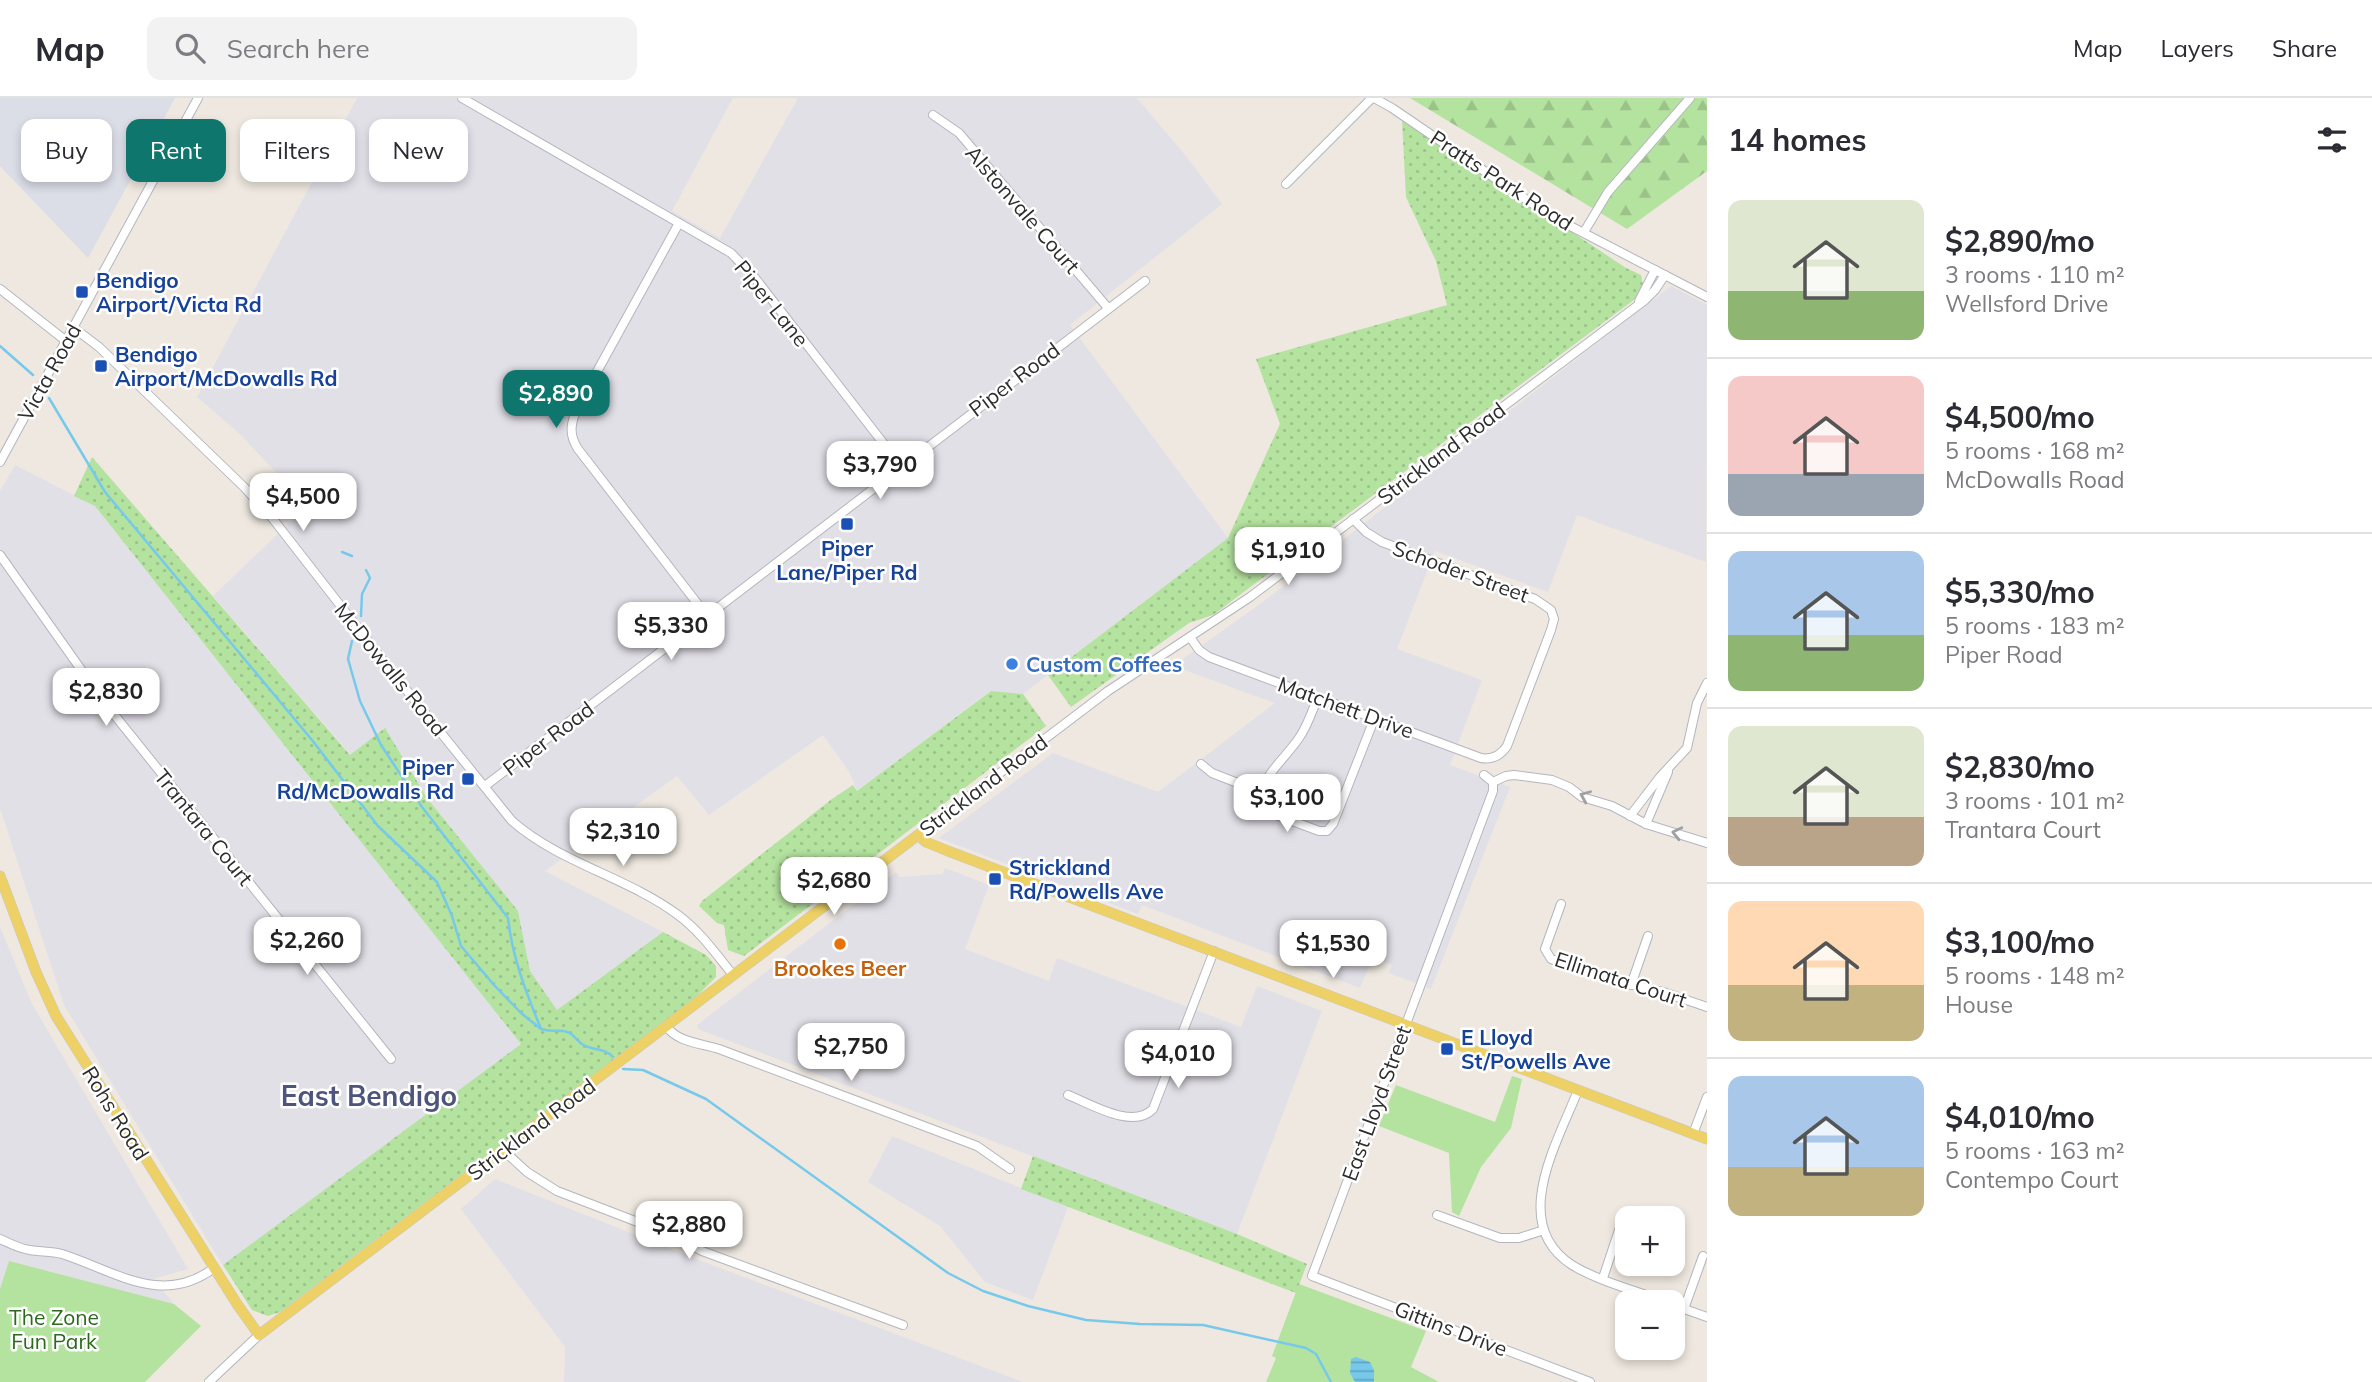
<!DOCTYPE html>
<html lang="en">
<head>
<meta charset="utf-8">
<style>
	:root { --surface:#fff; --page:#f2f2f3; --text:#2b2b33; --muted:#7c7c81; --line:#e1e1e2; --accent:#0f766e }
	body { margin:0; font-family:Mulish,sans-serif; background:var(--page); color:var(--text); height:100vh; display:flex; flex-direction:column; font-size:26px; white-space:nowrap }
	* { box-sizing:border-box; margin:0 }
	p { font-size:23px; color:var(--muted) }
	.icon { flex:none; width:38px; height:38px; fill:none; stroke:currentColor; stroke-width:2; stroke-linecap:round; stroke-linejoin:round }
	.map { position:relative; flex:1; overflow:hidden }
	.side { display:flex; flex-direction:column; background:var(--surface); width:665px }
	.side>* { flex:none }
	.top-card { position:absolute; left:21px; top:21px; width:665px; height:63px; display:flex; gap:14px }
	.fabs { position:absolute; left:1615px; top:1108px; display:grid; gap:14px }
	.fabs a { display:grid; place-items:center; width:70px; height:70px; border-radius:14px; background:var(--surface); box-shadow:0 4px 10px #0003; font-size:35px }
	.price { position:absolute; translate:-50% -60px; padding:0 16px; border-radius:14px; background:#fff; color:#222; font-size:23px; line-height:46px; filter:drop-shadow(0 2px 4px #0008) }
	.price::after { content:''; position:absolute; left:50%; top:42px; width:21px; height:16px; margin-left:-10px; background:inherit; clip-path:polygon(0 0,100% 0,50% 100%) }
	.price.current { background:var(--accent); color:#fff }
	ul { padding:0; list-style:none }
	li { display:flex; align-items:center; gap:21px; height:175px; padding:0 21px }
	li+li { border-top:2px solid var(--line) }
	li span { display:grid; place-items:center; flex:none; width:196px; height:140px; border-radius:14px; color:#555 }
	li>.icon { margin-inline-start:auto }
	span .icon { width:84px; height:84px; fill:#fffc; stroke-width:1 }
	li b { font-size:30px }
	h2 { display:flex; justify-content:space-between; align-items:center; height:84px; padding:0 21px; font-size:30px }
	.tag { padding:0 24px; border-radius:14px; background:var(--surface); box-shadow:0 4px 10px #0003; font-size:24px; line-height:63px }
	.tag.current { background:var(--accent); color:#fff }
	header { display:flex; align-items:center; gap:42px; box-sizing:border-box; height:98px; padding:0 35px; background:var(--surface); border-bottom:2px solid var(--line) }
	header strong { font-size:33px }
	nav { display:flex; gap:38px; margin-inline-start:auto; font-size:24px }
	.search { width:490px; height:63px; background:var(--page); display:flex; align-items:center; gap:18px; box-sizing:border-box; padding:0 24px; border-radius:14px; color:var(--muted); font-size:26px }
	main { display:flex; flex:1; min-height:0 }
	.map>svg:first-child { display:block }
</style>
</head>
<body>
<header>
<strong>Map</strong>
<div class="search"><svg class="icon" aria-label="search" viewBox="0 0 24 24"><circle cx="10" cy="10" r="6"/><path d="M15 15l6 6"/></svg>Search here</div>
<nav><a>Map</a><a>Layers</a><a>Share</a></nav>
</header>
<main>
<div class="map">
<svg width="1707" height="1284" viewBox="0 0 1707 1284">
	<defs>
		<pattern id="grass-dots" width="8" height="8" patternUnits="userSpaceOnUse" patternTransform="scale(1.75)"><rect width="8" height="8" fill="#b4e29f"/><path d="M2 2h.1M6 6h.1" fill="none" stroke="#9bc289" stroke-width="1.8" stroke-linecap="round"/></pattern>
		<pattern id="forest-firs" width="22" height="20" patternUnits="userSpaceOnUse" patternTransform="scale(1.75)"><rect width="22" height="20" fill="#b4e29f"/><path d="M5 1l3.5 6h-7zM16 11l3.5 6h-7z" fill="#9bc289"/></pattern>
		<pattern id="water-rules" width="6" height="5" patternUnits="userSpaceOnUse" patternTransform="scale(1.75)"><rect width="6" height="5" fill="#77c9eb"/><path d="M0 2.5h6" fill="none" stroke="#62a4bf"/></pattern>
	</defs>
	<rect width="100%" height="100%" fill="#eee8e0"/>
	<g fill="#e2e0e7">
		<polygon points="357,0 733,0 672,113 720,140 798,0 1137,0 1186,58 1222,106 1070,227 1228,440 1023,596 990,593 857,693 850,675 823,637 709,717 677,678 545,773 663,834 557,912 530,873 518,813 427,700 385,631 351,657 213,498 307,408 240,336 197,299"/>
		<polygon points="1671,188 1707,207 1706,464 1577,417 1548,494 1435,453 1397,551 1482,582 1450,667 1510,689 1431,891 1389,875 1392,867 1373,859 1360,890 1142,807 1138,816 939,740 1053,655 1158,694 1275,605 1173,568 1264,503"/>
		<polygon points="15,367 95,408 522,946 224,1169 64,907 0,710 0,393"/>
		<polygon points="945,770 989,787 965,851 1049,883 1057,860 1241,929 1257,888 1322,913 1237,1136 698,931 697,927 896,774 900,779 942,776"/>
		<polygon points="0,829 32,906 188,1171 153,1181 174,1206 9,1164 0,1191"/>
		<polygon points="892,1038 1068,1109 1033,1202 985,1184 940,1128 868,1084"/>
		<polygon points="495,1081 704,1164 1023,1284 564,1284 565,1249 461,1111"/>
	</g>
	<polygon fill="#dbdde7" points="0,0 175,0 88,160 0,68"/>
	<g fill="url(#grass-dots)">
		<polygon points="1402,21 1626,170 1641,177 1643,187 1635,201 1213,517 1189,525 1071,609 1048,577 1228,440 1280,326 1256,261 1447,207 1436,163 1406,99"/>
		<polygon points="92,359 350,657 385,630 427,700 518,813 530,873 557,912 663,834 706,857 716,868 716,879 695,900 280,1214 268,1218 252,1212 223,1167 521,946 95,408 74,398"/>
		<polygon points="991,593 1023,596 1046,628 744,858 728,852 724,827 717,825 699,808 702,803 832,701 853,687 857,693"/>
		<polygon points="1033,1058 1237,1136 1307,1166 1296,1195 1021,1091"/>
	</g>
	<polygon fill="url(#forest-firs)" points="1410,0 1707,0 1707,73 1627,131"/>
	<g fill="#b4e29f">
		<polygon points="1512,978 1522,981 1511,1030 1481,1069 1459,1118 1452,1114 1449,1055 1379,1028 1396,987 1495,1024"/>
		<polygon points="9,1163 174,1206 201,1228 145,1284 0,1284 0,1191"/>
		<polygon points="1299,1186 1426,1233 1411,1269 1439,1284 1266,1284 1276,1260 1272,1258"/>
	</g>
	<polygon fill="url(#water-rules)" points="1356,1259 1370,1264 1374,1272 1374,1284 1355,1284 1350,1275 1351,1261"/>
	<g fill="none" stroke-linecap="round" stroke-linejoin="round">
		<g stroke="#77c9eb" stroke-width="2.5">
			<polyline points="0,248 33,277"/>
			<polyline points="49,300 105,394 312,642 378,728 437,784 452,818 461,848 494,887 521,915 541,931"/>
			<polyline points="342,454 352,458"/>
			<polyline points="361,518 362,496 370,480 366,472"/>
			<path d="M 352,543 L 348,561 L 360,603 L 381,647 L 422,709 L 508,820 C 512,859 526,894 541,931 C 550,934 554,932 563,933 C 573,934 575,941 582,946 C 592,953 604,949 613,959"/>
			<polyline points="623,971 643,972 706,1001 948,1175 983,1193 1028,1208 1086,1222 1140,1226 1203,1227 1306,1250 1316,1256 1331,1284"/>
		</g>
		<g stroke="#b3b6bf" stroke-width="10">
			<g id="minor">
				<polyline points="462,0 731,155 755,180 901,368"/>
				<polyline points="1374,0 1392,10 1549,117 1707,199"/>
				<polyline points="933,17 959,35 1108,210"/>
				<polyline points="1286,86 1372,0"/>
				<path d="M 679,125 L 578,308 C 571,324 568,336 578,351 L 707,518"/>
				<polyline points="1584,134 1608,94 1690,0"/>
				<polyline points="0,191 66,243"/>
				<polyline points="1639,203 1655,172"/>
				<path d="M 74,230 L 99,249 L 244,389 L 273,421 L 396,579 L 512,723 C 560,765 627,779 678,817 C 700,833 716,856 733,877"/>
				<polyline points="0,364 198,0"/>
				<polyline points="0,457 104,604 391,961"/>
				<path d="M 1190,539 L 1199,552 L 1209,559 L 1481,660 C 1493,662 1501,657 1507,648 L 1551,532 L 1554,521 L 1551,512 L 1535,501 L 1382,444 L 1366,434 L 1353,421"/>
				<path d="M 1318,599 C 1312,613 1308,627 1299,640 C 1285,661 1260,679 1259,706 L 1271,715 L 1319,733 L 1327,733 L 1333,726 L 1375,619"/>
				<polyline points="1201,666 1212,675 1261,694"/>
				<polyline points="1484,677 1493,684"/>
				<polyline points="1493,684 1493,693 1312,1178 1590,1284"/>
				<polyline points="1493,684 1506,678 1514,677 1552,682 1569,689 1582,699 1612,708 1646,726 1707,745"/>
				<polyline points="485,688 1145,183"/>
				<polyline points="1630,718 1660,679 1687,650 1697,605 1707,585"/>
				<polyline points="1646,726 1668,674"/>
				<polyline points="918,737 1108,593 1250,499 1645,202 1655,192 1665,177"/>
				<polyline points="1561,806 1545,851 1551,861 1608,881 1663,894 1707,909"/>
				<polyline points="1631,887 1648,838"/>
				<path d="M 666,928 C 678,945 701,945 719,951 L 977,1048 L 1010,1071"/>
				<path d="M 1578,992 C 1558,1044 1508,1126 1572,1167 C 1598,1183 1637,1193 1666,1204"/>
				<path d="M 1068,997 C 1091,1006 1133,1032 1153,1011 L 1214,853"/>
				<polyline points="1693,1036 1707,999"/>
				<polyline points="503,1052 527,1074 557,1093 674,1138 702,1153 903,1227"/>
				<polyline points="1437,1117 1500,1140 1519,1140 1544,1132"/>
				<path d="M 0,1141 C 9,1145 20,1151 30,1152 C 41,1154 51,1153 62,1156 C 115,1173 162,1209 214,1170"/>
				<polyline points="1603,1180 1621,1126"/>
				<polyline points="1673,1207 1707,1219"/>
				<polyline points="1684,1211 1703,1158"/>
				<polyline points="209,1284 259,1237"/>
			</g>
		</g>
		<g stroke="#c8c8c8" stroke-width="11">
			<polyline id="major" points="0,778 36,874 56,918 237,1206 259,1237 918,737 926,744 948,753 1707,1041"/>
		</g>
		<use href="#minor" stroke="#fff" stroke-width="8"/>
		<use href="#major" stroke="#edd166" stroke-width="10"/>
	</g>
	<defs><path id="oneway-chevron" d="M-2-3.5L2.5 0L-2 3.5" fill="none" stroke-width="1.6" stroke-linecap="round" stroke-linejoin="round" transform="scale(1.75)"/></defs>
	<g stroke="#a0a0a0">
		<use href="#oneway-chevron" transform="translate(1585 698) rotate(-157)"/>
		<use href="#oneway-chevron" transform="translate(1677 735) rotate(-167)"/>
	</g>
	<g fill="#1a4fb4" stroke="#fff" stroke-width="2.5">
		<rect x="75" y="187" width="14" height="14" rx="3.5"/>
		<rect x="94" y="261" width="14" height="14" rx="3.5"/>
		<rect x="840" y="419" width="14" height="14" rx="3.5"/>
		<rect x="461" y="674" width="14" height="14" rx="3.5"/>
		<rect x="988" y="774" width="14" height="14" rx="3.5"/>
		<rect x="1440" y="944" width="14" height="14" rx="3.5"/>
	</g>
	<circle fill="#3f7fe0" stroke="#fff" stroke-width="2.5" cx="1012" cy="566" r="7"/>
	<circle fill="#e8710a" stroke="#fff" stroke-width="2.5" cx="840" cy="846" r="7"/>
	<g text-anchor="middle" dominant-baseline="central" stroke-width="5" stroke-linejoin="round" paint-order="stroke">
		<g font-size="21" fill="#2d2d2d" stroke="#fff">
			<text transform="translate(1502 82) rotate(33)">Pratts Park Road</text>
			<text transform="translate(1023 111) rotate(49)">Alstonvale Court</text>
			<text transform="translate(772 205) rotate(51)">Piper Lane</text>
			<text transform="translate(49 274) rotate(-61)">Victa Road</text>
			<text transform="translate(1014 281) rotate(-37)">Piper Road</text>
			<text transform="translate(1441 355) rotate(-37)">Strickland Road</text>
			<text transform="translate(1461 473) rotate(20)">Schoder Street</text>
			<text transform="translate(391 571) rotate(51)">McDowalls Road</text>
			<text transform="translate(1346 609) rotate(20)">Matchett Drive</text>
			<text transform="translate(548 640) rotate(-37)">Piper Road</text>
			<text transform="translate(983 687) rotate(-37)">Strickland Road</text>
			<text transform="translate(204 729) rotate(51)">Trantara Court</text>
			<text transform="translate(1621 881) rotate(18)">Ellimata Court</text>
			<text transform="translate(1376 1005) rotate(-70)">East Lloyd Street</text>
			<text transform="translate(116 1015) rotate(58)">Rohs Road</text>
			<text transform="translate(531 1031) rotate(-37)">Strickland Road</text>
			<text transform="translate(1451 1230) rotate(21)">Gittins Drive</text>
		</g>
		<g font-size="21" font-weight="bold" fill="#164399" stroke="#fff" text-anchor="start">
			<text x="96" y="182">Bendigo<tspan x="96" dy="24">Airport/Victa Rd</tspan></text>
			<text x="115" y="256">Bendigo<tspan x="115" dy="24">Airport/McDowalls Rd</tspan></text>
			<text x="847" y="450" text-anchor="middle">Piper<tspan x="847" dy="24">Lane/Piper Rd</tspan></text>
			<text x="454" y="669" text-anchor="end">Piper<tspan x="454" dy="24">Rd/McDowalls Rd</tspan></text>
			<text x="1009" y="769">Strickland<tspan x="1009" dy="24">Rd/Powells Ave</tspan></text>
			<text x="1461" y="939">E Lloyd<tspan x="1461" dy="24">St/Powells Ave</tspan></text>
		</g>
		<g font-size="21" font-weight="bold" fill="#366cbe" stroke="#fff" text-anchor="start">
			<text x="1026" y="566">Custom Coffees</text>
		</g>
		<g font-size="21" font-weight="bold" fill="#c56008" stroke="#fff">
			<text x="840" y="870">Brookes Beer</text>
		</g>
		<g font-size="21" fill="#2b691d" stroke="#fff">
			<text x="54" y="1219">The Zone<tspan x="54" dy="24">Fun Park</tspan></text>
		</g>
		<g font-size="28" font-weight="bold" fill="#4e557d" stroke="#fff">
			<text x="369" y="997">East Bendigo</text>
		</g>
	</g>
</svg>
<div class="fabs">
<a>+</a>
<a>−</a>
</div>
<b class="price current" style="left:556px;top:332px">$2,890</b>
<b class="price" style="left:880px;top:403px">$3,790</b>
<b class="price" style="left:303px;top:435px">$4,500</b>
<b class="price" style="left:1288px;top:489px">$1,910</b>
<b class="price" style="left:671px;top:564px">$5,330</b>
<b class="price" style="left:106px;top:630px">$2,830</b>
<b class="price" style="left:1287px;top:736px">$3,100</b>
<b class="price" style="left:623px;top:770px">$2,310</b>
<b class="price" style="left:834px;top:819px">$2,680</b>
<b class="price" style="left:307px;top:879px">$2,260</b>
<b class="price" style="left:1333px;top:882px">$1,530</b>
<b class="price" style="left:851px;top:985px">$2,750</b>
<b class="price" style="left:1178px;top:992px">$4,010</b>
<b class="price" style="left:689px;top:1163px">$2,880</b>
<div class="top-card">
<a class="tag">Buy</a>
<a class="tag current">Rent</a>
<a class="tag">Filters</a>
<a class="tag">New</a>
</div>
</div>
<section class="side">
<h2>14 homes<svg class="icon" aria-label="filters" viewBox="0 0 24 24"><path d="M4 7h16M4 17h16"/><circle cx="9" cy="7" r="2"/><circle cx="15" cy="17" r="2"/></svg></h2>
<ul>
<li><span style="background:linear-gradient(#dfe7d0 65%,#8fb573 0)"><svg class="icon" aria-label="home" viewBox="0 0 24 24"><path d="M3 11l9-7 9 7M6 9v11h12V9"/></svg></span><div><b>$2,890/mo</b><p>3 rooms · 110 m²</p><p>Wellsford Drive</p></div></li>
<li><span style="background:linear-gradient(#f6c9c9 70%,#9aa5b1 0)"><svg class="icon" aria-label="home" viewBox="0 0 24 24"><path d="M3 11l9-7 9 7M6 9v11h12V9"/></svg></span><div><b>$4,500/mo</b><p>5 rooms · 168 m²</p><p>McDowalls Road</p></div></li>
<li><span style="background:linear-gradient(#a9c7e8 60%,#8fb573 0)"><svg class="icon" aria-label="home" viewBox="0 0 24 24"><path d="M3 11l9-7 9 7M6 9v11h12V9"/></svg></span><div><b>$5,330/mo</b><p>5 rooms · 183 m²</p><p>Piper Road</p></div></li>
<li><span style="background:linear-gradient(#dfe7d0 65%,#b9a48a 0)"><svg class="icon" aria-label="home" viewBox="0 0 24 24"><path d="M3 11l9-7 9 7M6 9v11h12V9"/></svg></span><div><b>$2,830/mo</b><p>3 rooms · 101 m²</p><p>Trantara Court</p></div></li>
<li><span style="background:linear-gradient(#ffd9b3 60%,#c2b280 0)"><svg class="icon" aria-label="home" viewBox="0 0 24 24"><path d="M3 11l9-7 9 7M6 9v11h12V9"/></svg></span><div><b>$3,100/mo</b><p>5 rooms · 148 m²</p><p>House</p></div></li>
<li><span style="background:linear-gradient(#a9c7e8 65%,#c2b280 0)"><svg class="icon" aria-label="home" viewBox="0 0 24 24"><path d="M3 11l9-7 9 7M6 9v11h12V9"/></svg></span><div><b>$4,010/mo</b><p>5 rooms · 163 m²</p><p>Contempo Court</p></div></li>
</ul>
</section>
</main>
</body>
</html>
